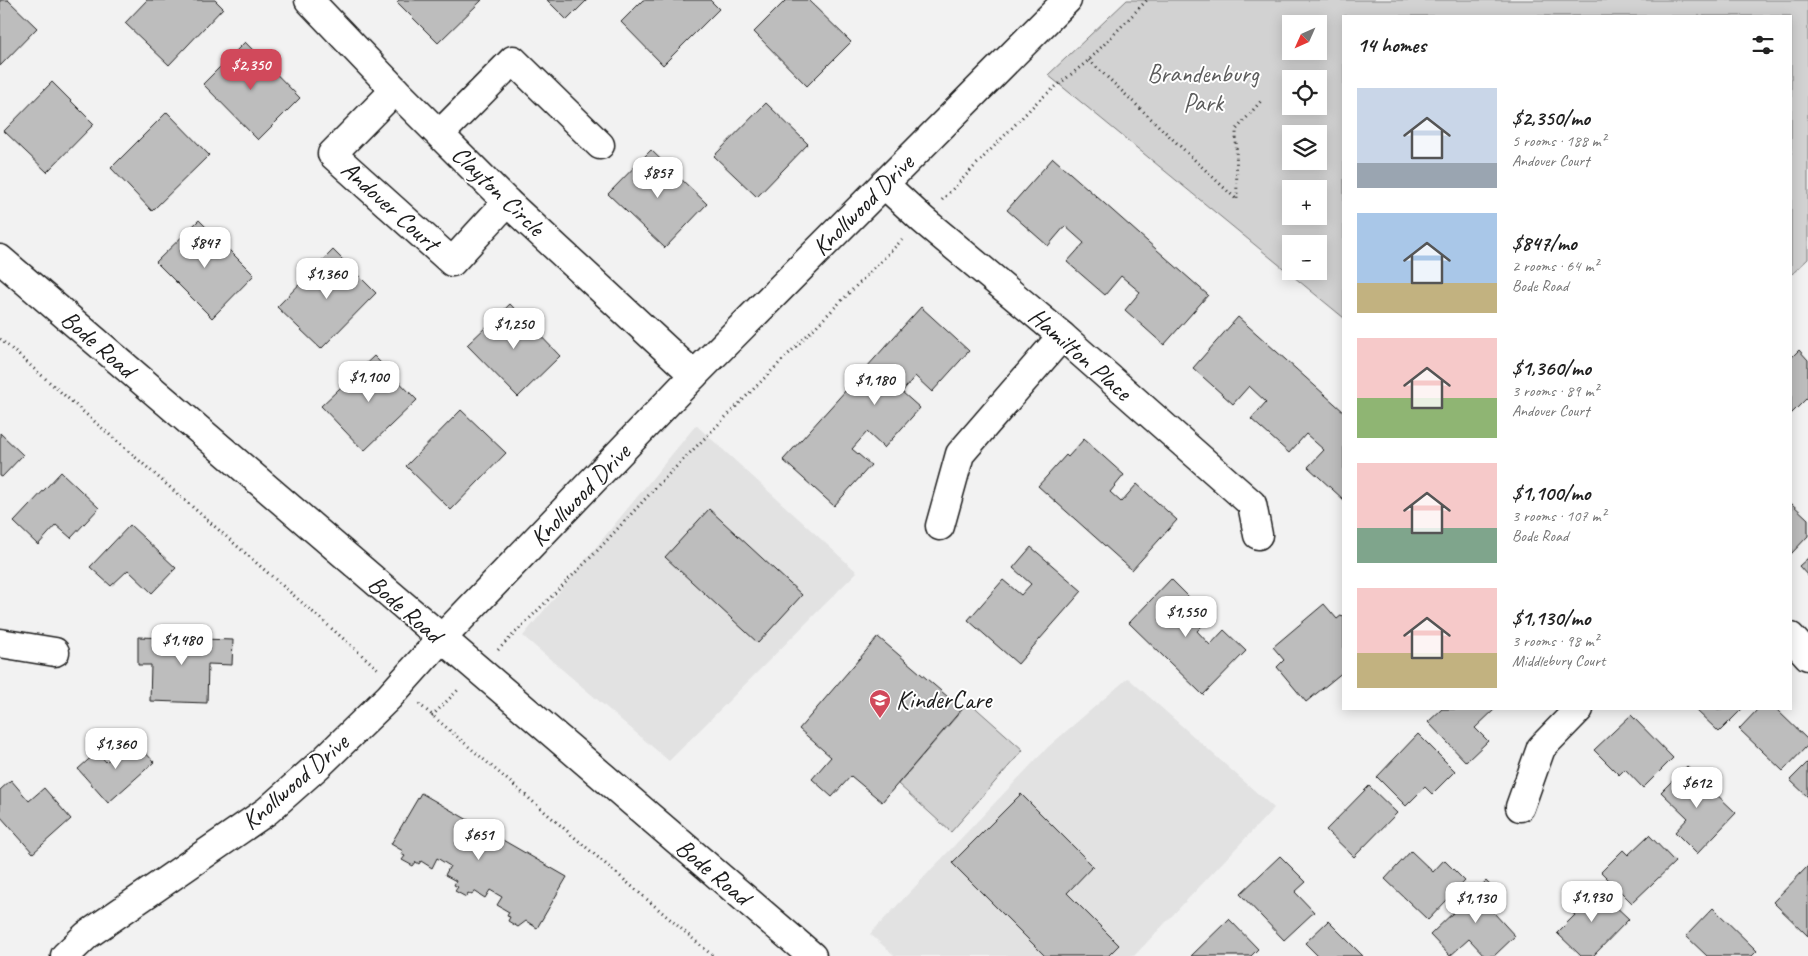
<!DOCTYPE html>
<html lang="en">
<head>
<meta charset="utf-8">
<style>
	:root { --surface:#fff; --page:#f6f6f6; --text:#222; --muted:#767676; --accent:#d1495b }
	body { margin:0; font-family:Caveat,sans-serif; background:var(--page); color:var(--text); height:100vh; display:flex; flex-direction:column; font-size:19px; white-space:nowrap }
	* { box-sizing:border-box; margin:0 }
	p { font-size:16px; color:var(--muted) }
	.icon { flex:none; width:28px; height:28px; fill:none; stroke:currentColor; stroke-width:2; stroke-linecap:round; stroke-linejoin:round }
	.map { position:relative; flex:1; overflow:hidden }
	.details { position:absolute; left:1342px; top:15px; width:450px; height:695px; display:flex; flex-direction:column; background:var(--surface); border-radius:0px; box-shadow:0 2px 12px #0003 }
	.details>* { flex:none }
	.needle { width:32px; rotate:225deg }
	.buttons { position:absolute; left:1282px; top:15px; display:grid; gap:10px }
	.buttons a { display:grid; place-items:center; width:45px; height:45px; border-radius:0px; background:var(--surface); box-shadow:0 2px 12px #0003; font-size:25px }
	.price { position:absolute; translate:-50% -42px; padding:0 11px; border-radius:10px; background:#fff; color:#222; font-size:16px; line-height:32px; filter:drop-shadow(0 1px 2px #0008) }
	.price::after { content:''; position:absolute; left:50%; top:30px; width:15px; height:11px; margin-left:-8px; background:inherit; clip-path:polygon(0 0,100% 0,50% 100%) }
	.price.on { background:var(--accent); color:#fff }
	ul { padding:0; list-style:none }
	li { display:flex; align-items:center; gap:15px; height:125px; padding:0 15px }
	li span { display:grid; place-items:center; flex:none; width:140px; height:100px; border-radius:0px; color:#555 }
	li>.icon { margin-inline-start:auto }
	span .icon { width:60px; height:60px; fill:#fffc; stroke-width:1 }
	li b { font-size:21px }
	h2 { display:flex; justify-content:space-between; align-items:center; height:60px; padding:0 15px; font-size:21px }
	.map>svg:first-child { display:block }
</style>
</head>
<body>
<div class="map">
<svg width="1808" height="956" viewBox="0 0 1808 956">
	<rect width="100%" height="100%" fill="#f2f2f2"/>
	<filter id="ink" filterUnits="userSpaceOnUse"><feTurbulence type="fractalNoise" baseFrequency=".02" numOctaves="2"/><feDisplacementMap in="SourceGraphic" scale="10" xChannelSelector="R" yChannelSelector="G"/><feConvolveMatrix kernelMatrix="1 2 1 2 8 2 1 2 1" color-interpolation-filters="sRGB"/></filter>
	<g filter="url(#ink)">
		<g fill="#e2e2e2">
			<polygon points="696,425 857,572 669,761 523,636"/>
			<polygon points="1128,678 1274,808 1134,956 895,956 870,934 1048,747"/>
		</g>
		<g fill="#d2d2d2" stroke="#777" fill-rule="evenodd">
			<path d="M 1127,0 L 1808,0 L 1808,259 L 1791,275 L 1791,16 L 1344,16 L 1344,318 L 1048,75 ZM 1291,24 L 1319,24 L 1319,51 L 1291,51 ZM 1291,79 L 1319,79 L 1319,106 L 1291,106 ZM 1291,134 L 1319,134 L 1319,161 L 1291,161 ZM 1291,189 L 1319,189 L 1319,216 L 1291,216 ZM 1291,244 L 1319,244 L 1319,271 L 1291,271 Z"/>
			<polygon points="969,702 1023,750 951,832 898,784"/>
		</g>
		<g fill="#bdbdbd" stroke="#1c1c1c">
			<polygon points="0,0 8,0 37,28 0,66"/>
			<polygon points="147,0 215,0 223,8 169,65 125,23"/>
			<polygon points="399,0 482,0 438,43 397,2"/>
			<polygon points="547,0 587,0 567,20"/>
			<polygon points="643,0 710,0 719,9 663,65 621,22"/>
			<polygon points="786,0 808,0 851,42 807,86 754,32"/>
			<polygon points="245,42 300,98 258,140 203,84"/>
			<polygon points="52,82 94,124 47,172 4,131"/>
			<polygon points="766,103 808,144 757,197 714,156"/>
			<polygon points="167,112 209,155 152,211 111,168"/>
			<polygon points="651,150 707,204 665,248 608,194"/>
			<polygon points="1053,158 1208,295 1164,345 1125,310 1140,292 1121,276 1105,295 1067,262 1084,243 1065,226 1048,246 1007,210"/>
			<polygon points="199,220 254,275 212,318 156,262"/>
			<polygon points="333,250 376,293 321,349 277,307"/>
			<polygon points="510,304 560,356 518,397 467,345"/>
			<polygon points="921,307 969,351 932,392 915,376 902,392 920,408 884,448 867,432 852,449 871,465 834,506 783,460"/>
			<polygon points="1238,317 1344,412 1344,500 1308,467 1324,450 1306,434 1289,453 1251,419 1266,402 1249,386 1233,404 1193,368"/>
			<polygon points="1799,350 1808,360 1808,397 1791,414 1791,358"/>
			<polygon points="374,356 417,400 364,451 321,406"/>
			<polygon points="461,410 506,453 451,510 406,466"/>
			<polygon points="0,433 23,455 2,477 0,476"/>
			<polygon points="1084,439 1124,475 1110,492 1121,502 1137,484 1177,520 1132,570 1038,486 1066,455 1068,457"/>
			<polygon points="61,472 99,508 71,538 56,525 38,545 14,522"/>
			<polygon points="1791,503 1808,519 1808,536 1791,554"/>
			<polygon points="709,509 802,595 758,643 665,557"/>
			<polygon points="130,525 176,568 152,593 128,570 111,586 90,567"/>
			<polygon points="1031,547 1082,591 1018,664 968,620 1003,580 1021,595 1031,584 1013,568"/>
			<polygon points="1808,558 1808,576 1799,566"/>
			<polygon points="1171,579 1210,618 1197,631 1210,645 1224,630 1246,651 1203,695 1129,623"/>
			<polygon points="1324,604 1337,619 1342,615 1344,617 1344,671 1306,702 1277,667 1284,660 1273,647"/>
			<polygon points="138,637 233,640 232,665 208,664 207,703 150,701 151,665 138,665"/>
			<polygon points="878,637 962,709 882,802 851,776 832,797 812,779 831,757 799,729"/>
			<polygon points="1442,709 1495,709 1475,728 1488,741 1466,762 1428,722"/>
			<polygon points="1695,709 1742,709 1719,732"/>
			<polygon points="1758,709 1776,709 1808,740 1808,745 1783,771 1739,729"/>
			<polygon points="1631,715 1673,758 1643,788 1625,769 1619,775 1594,750"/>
			<polygon points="1418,734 1455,771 1432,794 1425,787 1406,806 1377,777"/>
			<polygon points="132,738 154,762 108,803 78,769 97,752 106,762"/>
			<polygon points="1808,762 1808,797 1790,780"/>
			<polygon points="1687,766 1736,813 1697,854 1675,832 1688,818 1661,792"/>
			<polygon points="11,780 29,801 44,788 71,819 33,853 0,816 0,790"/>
			<polygon points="1369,786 1397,813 1354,857 1326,830"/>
			<polygon points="421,793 567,877 537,928 526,921 518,927 508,921 510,917 507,916 509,912 497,905 502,897 490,890 485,898 474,891 472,895 468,893 466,897 455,891 458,887 454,885 456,881 445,875 450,866 437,858 432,868 421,861 419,864 416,862 413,866 402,860 405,856 401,854 403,851 391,844"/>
			<polygon points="1021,794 1093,866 1067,893 1119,945 1108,956 1045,956 952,863"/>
			<polygon points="1649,835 1675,862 1632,903 1601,872 1623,850 1628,855"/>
			<polygon points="1411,851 1433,872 1444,860 1465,881 1428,920 1385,879"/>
			<polygon points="1280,856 1306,882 1295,892 1314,912 1284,940 1240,894"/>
			<polygon points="1808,866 1808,936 1773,902"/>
			<polygon points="1486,881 1506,902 1494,913 1515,936 1494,956 1485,956 1469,939 1450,956 1430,935"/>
			<polygon points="1593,885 1629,919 1593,956 1581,956 1557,933 1575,915 1569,910"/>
			<polygon points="1713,908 1757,951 1752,956 1707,956 1686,936"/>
			<polygon points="1229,919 1258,949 1251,956 1191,956"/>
			<polygon points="1328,921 1363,956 1318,956 1305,943"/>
		</g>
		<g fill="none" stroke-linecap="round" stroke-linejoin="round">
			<g stroke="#1c1c1c" stroke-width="31">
				<g id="minor">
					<polyline points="309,0 395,90 507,202 694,375"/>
					<polyline points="395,90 332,154 452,262 507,202"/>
					<polyline points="440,134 513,60 600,145"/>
					<polyline points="884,184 923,220 1062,336 1252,504 1258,535"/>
					<polyline points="0,259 812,956"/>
					<polyline points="940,526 960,454 1062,336"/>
					<polyline points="1791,637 1808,656"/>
					<polyline points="0,643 55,652"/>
					<polyline points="1520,807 1541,748 1579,709"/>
					<polyline points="65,956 87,935 267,811 321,763 389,697 441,639 694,375 1067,0"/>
				</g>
			</g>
			<g stroke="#1c1c1c" stroke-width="3" stroke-dasharray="1 4" stroke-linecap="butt">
				<polyline points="1089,60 1237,200 1236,130 1261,101"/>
				<polyline points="942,200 1038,101 1089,60 1147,0"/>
				<polyline points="0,339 378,669"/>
				<polyline points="498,650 596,552 659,484 902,240"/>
				<polyline points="419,704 713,956"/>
				<polyline points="432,716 458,690"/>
			</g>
			<use href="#minor" stroke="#fff" stroke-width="28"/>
		</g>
	</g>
	<defs>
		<g id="school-pin" transform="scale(1.125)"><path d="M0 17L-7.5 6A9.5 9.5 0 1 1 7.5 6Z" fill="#d1495b" stroke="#fff"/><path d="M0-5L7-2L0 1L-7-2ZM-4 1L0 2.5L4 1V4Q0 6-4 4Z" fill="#fff"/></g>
	</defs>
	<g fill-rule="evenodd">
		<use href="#school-pin" x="880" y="700"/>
	</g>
	<g text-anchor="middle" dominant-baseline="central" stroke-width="4" stroke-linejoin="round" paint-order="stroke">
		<g font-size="25" fill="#5c5c5c" stroke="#fff">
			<text x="1203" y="74">Brandenburg<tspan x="1203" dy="29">Park</tspan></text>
		</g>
		<g font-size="25" fill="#1c1c1c" stroke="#fff">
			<text transform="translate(498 191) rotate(44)">Clayton Circle</text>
			<text transform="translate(863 205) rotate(-45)">Knollwood Drive</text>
			<text transform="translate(390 206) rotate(42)">Andover Court</text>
			<text transform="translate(98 344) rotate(41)">Bode Road</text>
			<text transform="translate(1080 354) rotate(41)">Hamilton Place</text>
			<text transform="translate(580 495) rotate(-46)">Knollwood Drive</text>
			<text transform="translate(405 609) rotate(41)">Bode Road</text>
			<text transform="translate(295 782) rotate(-41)">Knollwood Drive</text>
			<text transform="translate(713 872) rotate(40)">Bode Road</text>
		</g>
		<g font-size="25" fill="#1c1c1c" stroke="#fff" text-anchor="start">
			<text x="896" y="700">KinderCare</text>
		</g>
	</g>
</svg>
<div class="buttons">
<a><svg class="needle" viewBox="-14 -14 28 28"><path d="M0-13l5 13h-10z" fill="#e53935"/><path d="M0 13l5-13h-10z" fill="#767676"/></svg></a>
<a><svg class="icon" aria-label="locate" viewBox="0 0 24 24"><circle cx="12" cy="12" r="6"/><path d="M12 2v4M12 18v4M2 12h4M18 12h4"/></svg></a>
<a><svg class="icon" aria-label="layers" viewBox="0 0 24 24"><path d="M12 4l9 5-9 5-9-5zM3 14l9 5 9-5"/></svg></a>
<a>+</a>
<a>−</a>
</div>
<b class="price on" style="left:251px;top:91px">$2,350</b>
<b class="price" style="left:658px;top:199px">$857</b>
<b class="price" style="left:205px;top:269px">$847</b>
<b class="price" style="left:327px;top:300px">$1,360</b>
<b class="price" style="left:514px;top:350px">$1,250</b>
<b class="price" style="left:369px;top:403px">$1,100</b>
<b class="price" style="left:875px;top:406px">$1,180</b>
<b class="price" style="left:1186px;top:638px">$1,550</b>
<b class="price" style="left:182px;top:666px">$1,480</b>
<b class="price" style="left:116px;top:770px">$1,360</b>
<b class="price" style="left:1697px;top:809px">$612</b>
<b class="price" style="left:479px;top:861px">$651</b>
<b class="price" style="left:1592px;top:923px">$1,930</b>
<b class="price" style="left:1476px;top:924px">$1,130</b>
<section class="details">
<h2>14 homes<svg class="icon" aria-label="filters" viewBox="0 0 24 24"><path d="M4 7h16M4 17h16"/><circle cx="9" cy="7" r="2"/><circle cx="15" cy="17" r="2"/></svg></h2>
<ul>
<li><span style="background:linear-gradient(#c9d6e8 75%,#9aa5b1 0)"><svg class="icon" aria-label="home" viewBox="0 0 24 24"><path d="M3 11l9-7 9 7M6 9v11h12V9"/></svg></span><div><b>$2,350/mo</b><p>5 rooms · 188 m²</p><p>Andover Court</p></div></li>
<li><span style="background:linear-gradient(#a9c7e8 70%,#c2b280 0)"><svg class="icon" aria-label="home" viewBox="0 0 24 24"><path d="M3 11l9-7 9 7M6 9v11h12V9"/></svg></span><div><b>$847/mo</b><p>2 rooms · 64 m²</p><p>Bode Road</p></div></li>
<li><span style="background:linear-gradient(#f6c9c9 60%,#8fb573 0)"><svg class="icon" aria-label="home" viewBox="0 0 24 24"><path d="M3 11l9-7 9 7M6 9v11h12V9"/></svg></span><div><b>$1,360/mo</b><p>3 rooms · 89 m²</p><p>Andover Court</p></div></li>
<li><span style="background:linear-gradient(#f6c9c9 65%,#7fa58c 0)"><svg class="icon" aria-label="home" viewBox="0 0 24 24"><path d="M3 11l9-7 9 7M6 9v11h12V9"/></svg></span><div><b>$1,100/mo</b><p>3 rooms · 107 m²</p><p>Bode Road</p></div></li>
<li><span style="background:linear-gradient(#f6c9c9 65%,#c2b280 0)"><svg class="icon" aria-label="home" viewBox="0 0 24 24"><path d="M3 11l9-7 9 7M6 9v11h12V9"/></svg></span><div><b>$1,130/mo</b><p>3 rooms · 98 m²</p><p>Middlebury Court</p></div></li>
</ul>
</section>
</div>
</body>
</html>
